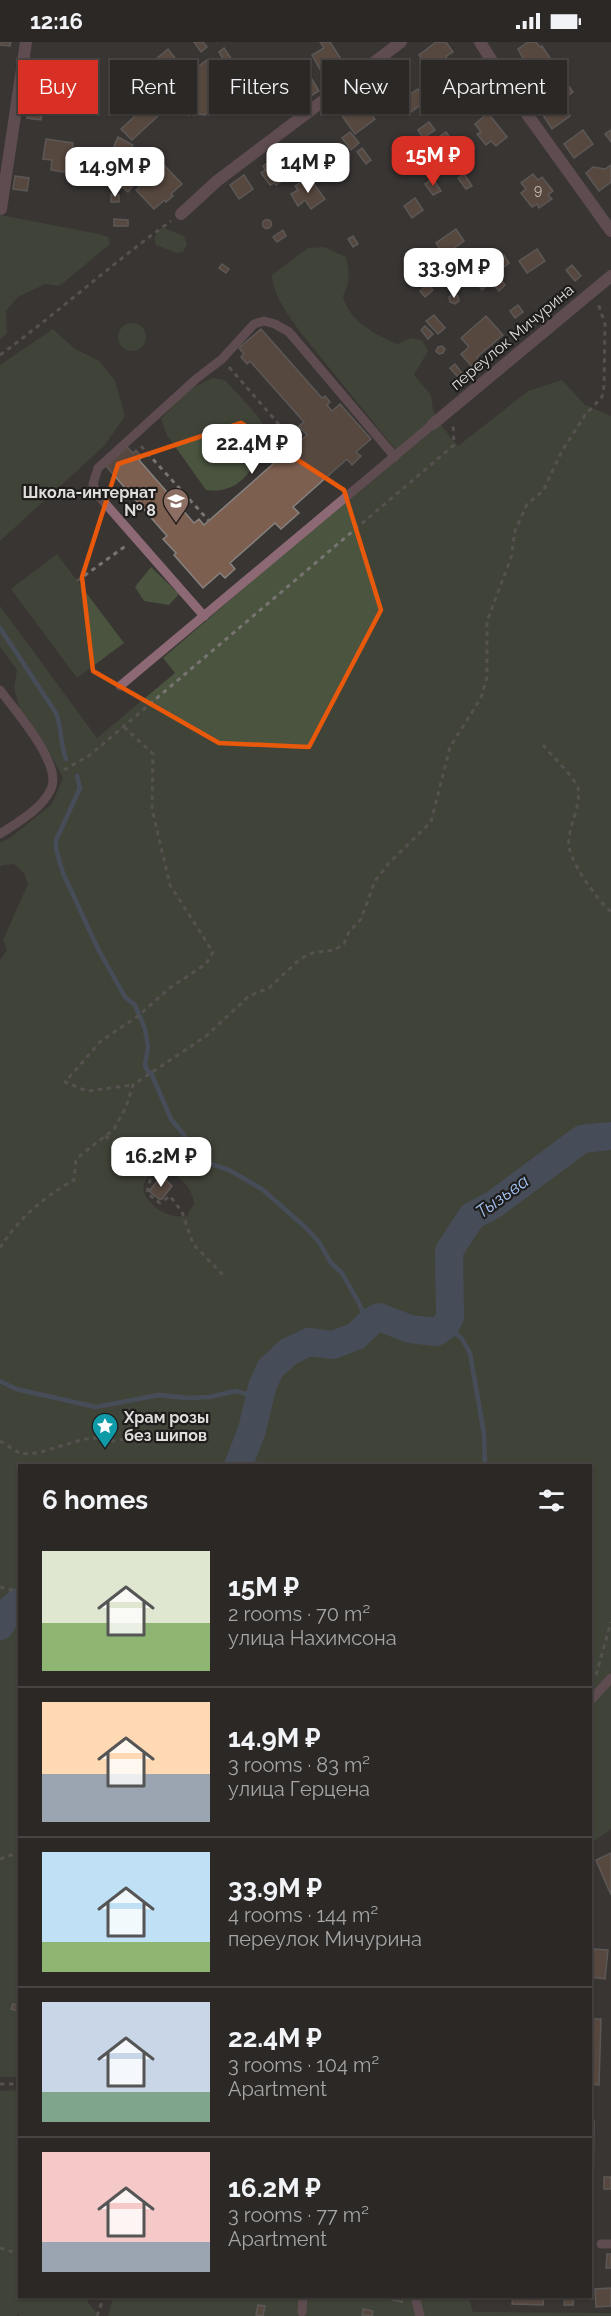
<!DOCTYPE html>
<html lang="en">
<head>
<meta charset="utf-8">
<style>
	:root { --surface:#2b2826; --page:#33302e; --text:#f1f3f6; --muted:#a6a6a7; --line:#474443; --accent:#d93025 }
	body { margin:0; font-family:Raleway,sans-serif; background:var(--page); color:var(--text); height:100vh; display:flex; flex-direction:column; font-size:22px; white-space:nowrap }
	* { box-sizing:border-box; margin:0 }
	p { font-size:20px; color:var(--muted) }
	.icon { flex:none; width:33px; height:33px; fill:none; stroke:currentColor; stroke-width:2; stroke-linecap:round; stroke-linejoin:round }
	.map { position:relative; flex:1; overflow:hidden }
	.panel { position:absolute; left:18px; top:1422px; width:574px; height:834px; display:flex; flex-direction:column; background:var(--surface); border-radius:0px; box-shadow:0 2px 4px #0004,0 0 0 2px var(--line) }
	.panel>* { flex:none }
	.banner { position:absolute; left:18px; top:18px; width:576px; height:54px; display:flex; gap:12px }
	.price { position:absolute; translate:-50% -51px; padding:0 14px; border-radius:12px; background:#fff; color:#222; font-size:20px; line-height:39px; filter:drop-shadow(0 2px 3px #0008) }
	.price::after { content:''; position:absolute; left:50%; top:36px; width:18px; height:14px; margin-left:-9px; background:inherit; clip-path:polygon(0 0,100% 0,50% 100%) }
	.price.current { background:var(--accent); color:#fff }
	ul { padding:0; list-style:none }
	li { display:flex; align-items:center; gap:18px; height:150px; padding:0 24px }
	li+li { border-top:2px solid var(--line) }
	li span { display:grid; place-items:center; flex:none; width:168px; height:120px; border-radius:0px; color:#555 }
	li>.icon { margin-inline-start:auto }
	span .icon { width:72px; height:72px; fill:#fffc; stroke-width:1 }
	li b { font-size:26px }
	h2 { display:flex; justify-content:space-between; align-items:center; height:72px; padding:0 24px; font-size:26px }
	.chip { padding:0 21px; border-radius:0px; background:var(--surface); box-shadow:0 2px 4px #0004,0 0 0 2px var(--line); font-size:21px; line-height:54px }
	.chip.current { background:var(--accent); color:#fff }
	.status { display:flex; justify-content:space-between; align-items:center; height:42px; padding:0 30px; background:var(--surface); direction:ltr }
	.status svg { height:16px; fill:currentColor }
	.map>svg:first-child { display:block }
</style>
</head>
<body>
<div class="status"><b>12:16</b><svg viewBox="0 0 49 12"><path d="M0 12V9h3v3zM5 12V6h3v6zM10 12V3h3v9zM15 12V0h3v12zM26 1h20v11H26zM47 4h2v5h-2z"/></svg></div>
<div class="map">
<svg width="611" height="2274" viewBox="0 0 611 2274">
	<rect width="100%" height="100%" fill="#393533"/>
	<g fill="#4a543f" fill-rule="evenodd">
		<polygon points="0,173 99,192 108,195 110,202 67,238 58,244 45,242 18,255 6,269 7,292 0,297"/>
		<polygon points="162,185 184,194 187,202 183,210 177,211 156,203 154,196"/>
		<path d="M 324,205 L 346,215 C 350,230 350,241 343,254 C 348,279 376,293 398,302 L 411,296 L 422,298 L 428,309 L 414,333 L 431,353 L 433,368 L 443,386 L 458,404 L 528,349 L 562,338 L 585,363 L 611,374 L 611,1787 L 591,1801 L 591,1424 L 20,1424 L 19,2035 L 0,2035 L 0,918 L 7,908 L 3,898 L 28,842 L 24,831 L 14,822 L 3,823 L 0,825 L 0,801 L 11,795 L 52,762 L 63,736 L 52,715 L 21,670 L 14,647 L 17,628 L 0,605 L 0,564 L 97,696 L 175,631 L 163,616 L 399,412 L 301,291 C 289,274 273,254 272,233 L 308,206 ZM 163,1128 C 180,1135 192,1143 194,1162 L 187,1174 C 159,1180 119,1140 163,1128 Z"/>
		<circle cx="132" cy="295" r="14"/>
		<polygon points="53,287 75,307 99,319 115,339 125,374 104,404 0,499 0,323"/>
		<path d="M 212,336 L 225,338 L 256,372 L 270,393 C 257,420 243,454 206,448 L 167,393 L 161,377 L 188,348 Z"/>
		<polygon points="57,512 124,601 77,636 11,547"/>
		<polygon points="151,525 179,552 169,563 144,559 135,545"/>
		<polygon points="19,2048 20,2254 91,2255 87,2259 99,2274 19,2274 19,2271 17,2274 0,2274 0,2049"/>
		<polygon points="114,2254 468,2254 473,2270 611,2271 611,2274 108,2274"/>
	</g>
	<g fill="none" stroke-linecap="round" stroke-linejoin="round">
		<g stroke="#5a6b85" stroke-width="4.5">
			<path d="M 0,586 L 56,671 C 62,686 60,702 66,717"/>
			<polyline points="77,734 80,746 56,798 56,807 63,831 98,907 125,955 135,963 145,987 148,1005 145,1023 148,1030 151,1031 171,1077 184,1093 189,1108 199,1118 229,1128 262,1147 305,1185 319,1200 331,1221 342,1231 360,1263 364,1274 364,1287"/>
			<polyline points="446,1283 462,1297 470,1311 484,1392 485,1424"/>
			<polyline points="0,1339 16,1347 96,1365 159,1353 187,1356 210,1355 235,1349 259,1355"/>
		</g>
		<g stroke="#5a6b85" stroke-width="28">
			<polyline points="238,1424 252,1388 262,1345 270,1327 288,1310 309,1300 333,1303 356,1294 372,1279 379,1275 410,1287 436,1290 446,1283 450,1275 449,1209 472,1174 493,1163 582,1097 611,1094"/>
			<polyline points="0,1584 10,1568 20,1559"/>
		</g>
	</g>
	<g fill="#7d5f4f" stroke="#868280" stroke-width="1.5">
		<polygon points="0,0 11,0 10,4 0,3"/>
		<polygon points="194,0 203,0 207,5 201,10"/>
		<polygon points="320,0 330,0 341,17 321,29 312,13 324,6"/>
		<polygon points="436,0 446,0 453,10 446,14 448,18 436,26 434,22 428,26 419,13"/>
		<polygon points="528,0 536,0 540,5 542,4 550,16 540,22 542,25 534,30 532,28 530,29 518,7"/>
		<polygon points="224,6 232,18 226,22 219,10"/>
		<polygon points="168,7 181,24 161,40 151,28 160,21 156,17"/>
		<polygon points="207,18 232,50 215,63 212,61 211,66 205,73 197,72 194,74 192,72 189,74 167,45 175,39 176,41"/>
		<polygon points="89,19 98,20 97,25 88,24"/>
		<polygon points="265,23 271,32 257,42 251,34"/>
		<polygon points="46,24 74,27 69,60 42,56 43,45 40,44 41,36 45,36"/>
		<polygon points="394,28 404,43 393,51 383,36"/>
		<polygon points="310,34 319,49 302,59 293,44"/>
		<polygon points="565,39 573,50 554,63 547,53"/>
		<polygon points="141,45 148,53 142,57 135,50"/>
		<polygon points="84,46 95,47 94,56 83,54"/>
		<polygon points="418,47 426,59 408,72 400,59"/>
		<polygon points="77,54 83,55 82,66 76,65"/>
		<polygon points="361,59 375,77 355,92 342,74"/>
		<polygon points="148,62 159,73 132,98 121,87"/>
		<polygon points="562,62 570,74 552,87 544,75"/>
		<polygon points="28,70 42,72 41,78 27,76"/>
		<polygon points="488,71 507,95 496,104 491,99 486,103 477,92 481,90 475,82"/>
		<polygon points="429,80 435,88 423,96 418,88"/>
		<polygon points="583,88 593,102 574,116 564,102"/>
		<polygon points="611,88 611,100 605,92"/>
		<polygon points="350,90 359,101 351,108 342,96"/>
		<polygon points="446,90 455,103 439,114 430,101"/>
		<polygon points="118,95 133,103 129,112 114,104"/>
		<polygon points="46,97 73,101 69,131 51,128 52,118 43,117"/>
		<polygon points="362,106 371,118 366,122 357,110"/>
		<polygon points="286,108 299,127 276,143 274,141 270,143 261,131 265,128 263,124"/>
		<polygon points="118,115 125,116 124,123 117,123"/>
		<polygon points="164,123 182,142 171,152 173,154 166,160 165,158 154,167 136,148"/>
		<polygon points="611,123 611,140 599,149 586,131 593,125 605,127"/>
		<polygon points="464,132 472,144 466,147 458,136"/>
		<polygon points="533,132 538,138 542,135 553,149 548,153 552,157 539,166 537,162 532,165 521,151 526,147 521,141"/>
		<polygon points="244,133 253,147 239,157 230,143"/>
		<polygon points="15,134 29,136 27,149 13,147"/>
		<polygon points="309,135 325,157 311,167 305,158 298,164 291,152 298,148 295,144"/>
		<polygon points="433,137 441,149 433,153 425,142"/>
		<polygon points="126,140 132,145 128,150 122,145"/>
		<polygon points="111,152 119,153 119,160 111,160"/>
		<polygon points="415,156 423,168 412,176 404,164"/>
		<polygon points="114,177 128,178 128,184 114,184"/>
		<circle cx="267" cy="182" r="4.5"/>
		<polygon points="456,187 464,199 444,213 436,201"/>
		<polygon points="283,188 286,194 277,200 273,195"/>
		<polygon points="353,194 358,202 353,205 348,197"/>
		<polygon points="537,207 545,219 527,231 519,219"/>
		<polygon points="504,213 509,221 499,229 493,221"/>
		<polygon points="222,222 229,227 226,231 219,226"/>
		<polygon points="572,223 581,234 575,239 566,228"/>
		<polygon points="492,227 505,243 499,249 485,232"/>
		<polygon points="483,235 489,242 482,248 476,240"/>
		<polygon points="428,242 433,248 425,255 420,249"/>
		<polygon points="453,252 458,254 459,259 455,262 450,260 449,255"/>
		<polygon points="518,263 523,270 515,276 510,269"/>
		<polygon points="434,273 445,286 438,292 426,279"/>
		<polygon points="486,274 503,293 477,315 481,319 473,326 461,312 469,305 461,296"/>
		<polygon points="425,284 433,292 428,297 421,288"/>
		<polygon points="261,287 322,356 325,354 330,360 327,363 332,369 340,362 371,397 356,410 361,414 352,423 347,417 293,465 299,471 281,487 275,481 230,521 235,527 225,536 220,531 203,546 174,513 176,511 163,497 167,494 106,424 127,405 133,411 136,408 142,415 139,418 194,481 199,477 204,483 282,414 278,410 286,403 290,408 307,393 299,384 304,380 250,319 247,322 241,315 244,312 239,306"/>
		<polygon points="442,304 445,307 443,311 439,312 436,309 438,305"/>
		<polygon points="455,322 462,331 457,334 450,326"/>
		<polygon points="162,1134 172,1144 162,1157 159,1157 149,1149"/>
		<polygon points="611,1811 611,1853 596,1818"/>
		<polygon points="594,1907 608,1908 605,1937 591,1935"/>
		<polygon points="13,1962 20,1964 20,1970 11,1967"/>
		<polygon points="591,1977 601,1977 599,2043 591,2042"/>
		<polygon points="591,2079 594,2079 593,2152 591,2152"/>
		<rect x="604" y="2135" width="7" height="12"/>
		<polygon points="607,2212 611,2212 611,2226 606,2226"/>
		<polygon points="611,2246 611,2264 596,2265 595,2247"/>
		<polygon points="393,2254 403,2254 402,2260 392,2258"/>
		<polygon points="513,2254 544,2254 543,2263 512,2262"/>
		<polygon points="565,2254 574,2254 573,2263 564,2263"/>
		<polygon points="258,2263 265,2264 263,2274 256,2273"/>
		<polygon points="363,2267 373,2269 372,2274 362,2273"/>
	</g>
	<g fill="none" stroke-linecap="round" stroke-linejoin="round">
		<g stroke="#777472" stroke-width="3" stroke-dasharray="4.5 4.5" stroke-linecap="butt">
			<path d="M 0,313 C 59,270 112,221 171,179"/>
			<polyline points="229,325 296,402"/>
			<polyline points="141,404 209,479"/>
			<polyline points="77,539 127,503"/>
			<polyline points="124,685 153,712 152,767 170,843 213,910 206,922 171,945 138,974 101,999 65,1040 87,1049 133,1043"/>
			<path d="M 543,703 C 551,713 576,737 578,746 C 581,763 571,779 569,796 C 565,816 597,857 611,870"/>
			<polyline points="64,728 90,713 454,403 453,382"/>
			<polyline points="105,1094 123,1105 138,1127 150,1138 147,1151 160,1161 170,1154 182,1170 193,1202 225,1235"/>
			<path d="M 0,1206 C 18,1177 45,1154 74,1138 L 76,1117 L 114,1087 L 126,1065 L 133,1043 L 206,994 L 249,954 L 269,946 L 300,917 L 312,911 L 334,908 L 344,902 L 349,890 L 361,877 L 375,839 L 389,821 L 431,780 L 450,705 L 481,656 L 487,635 L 487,579 L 511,516 L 515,489 L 527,462 L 543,449 L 562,409 L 585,373 L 602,355 L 604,344 L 605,282 L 598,261"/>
			<polyline points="0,1399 21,1412 38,1411 84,1397 98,1396 114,1399 129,1396 132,1390"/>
			<polyline points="0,1545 20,1550"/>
			<polyline points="596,1633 611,1580"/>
			<polyline points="0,1817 20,1810"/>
			<polyline points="0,2042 20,2042"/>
			<polyline points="0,2206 20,2212"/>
			<polyline points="97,2274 104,2254"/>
		</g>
		<g stroke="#8c6974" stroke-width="9">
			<polyline points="204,574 97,452 93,442 98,426 196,337 222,317 254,282 264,279 275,282 289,290 395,415"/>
			<polyline points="120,644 433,382"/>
			<path d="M 0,648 C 15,669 63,722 51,747 C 42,767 18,780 0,792"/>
			<polyline points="591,1658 611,1636"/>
			<polyline points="601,2202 611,2202"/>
			<polyline points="415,2254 420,2274"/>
			<polyline points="302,2270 303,2254"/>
		</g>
		<g stroke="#8c6974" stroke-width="12">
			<polyline points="480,0 514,54 611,189"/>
			<polyline points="1,167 26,0"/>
			<polyline points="181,172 217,139 401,0"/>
			<polyline points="433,382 611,234"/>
		</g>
	</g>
	<path d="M0 0H611V2274H0ZM 241,381 L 344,448 L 381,568 L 309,705 L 219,701 L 93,629 L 82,535 L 118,422 Z" fill="#393533" fill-opacity=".55" fill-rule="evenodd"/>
	<path fill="none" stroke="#e8590c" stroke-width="4.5" stroke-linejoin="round" d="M 241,381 L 344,448 L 381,568 L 309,705 L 219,701 L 93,629 L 82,535 L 118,422 Z"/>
	<defs>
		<g id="school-pin" transform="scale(1.35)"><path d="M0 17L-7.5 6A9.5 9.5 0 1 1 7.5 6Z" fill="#8d6e63" stroke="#1f1d1c"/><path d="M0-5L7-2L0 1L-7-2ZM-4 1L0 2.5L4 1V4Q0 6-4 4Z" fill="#fff"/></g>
		<g id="sight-pin" transform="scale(1.35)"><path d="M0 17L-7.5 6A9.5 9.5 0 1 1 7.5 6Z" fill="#0f9aa8" stroke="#1f1d1c"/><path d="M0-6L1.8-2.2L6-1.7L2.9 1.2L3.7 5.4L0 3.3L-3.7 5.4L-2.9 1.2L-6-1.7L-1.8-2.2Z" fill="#fff"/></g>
	</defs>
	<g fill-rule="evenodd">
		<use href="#school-pin" x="176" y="459"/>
		<use href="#sight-pin" x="105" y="1384"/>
	</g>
	<g text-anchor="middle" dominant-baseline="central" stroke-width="4.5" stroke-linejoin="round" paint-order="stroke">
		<g font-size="14" fill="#c6beb8">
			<text x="538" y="148">9</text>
		</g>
		<g font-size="16" fill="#dfdddb" stroke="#1f1d1c">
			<text transform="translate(512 295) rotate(-40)">переулок Мичурина</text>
		</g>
		<g font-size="16" font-weight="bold" fill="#dfdddb" stroke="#1f1d1c" text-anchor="end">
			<text x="156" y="450">Школа-интернат<tspan x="156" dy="18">№ 8</tspan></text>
			<text x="124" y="1375" text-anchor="start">Храм розы<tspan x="124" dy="18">без шипов</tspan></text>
		</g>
		<g font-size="18" font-style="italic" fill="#a3c2f2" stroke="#1f1d1c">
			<text transform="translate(502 1154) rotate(-36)">Тызьва</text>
		</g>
	</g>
</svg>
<b class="price current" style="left:433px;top:145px">15M ₽</b>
<b class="price" style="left:308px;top:152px">14M ₽</b>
<b class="price" style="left:115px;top:156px">14.9M ₽</b>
<b class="price" style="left:454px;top:257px">33.9M ₽</b>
<b class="price" style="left:252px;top:433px">22.4M ₽</b>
<b class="price" style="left:161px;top:1146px">16.2M ₽</b>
<div class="banner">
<a class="chip current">Buy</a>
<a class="chip">Rent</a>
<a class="chip">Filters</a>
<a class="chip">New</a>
<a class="chip">Apartment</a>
</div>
<section class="panel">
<h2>6 homes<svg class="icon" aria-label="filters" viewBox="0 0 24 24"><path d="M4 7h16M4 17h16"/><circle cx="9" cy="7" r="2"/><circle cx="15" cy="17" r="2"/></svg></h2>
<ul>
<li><span style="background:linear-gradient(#dfe7d0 60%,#8fb573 0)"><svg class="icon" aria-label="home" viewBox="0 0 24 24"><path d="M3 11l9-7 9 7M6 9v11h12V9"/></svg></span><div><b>15M ₽</b><p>2 rooms · 70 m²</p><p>улица Нахимсона</p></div></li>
<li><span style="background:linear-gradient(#ffd9b3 60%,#9aa5b1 0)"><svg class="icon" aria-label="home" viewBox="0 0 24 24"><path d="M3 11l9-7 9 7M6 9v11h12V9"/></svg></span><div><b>14.9M ₽</b><p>3 rooms · 83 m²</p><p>улица Герцена</p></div></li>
<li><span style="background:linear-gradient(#bfe0f5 75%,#8fb573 0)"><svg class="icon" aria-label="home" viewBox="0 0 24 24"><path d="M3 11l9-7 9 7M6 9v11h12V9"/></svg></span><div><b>33.9M ₽</b><p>4 rooms · 144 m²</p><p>переулок Мичурина</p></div></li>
<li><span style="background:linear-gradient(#c9d6e8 75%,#7fa58c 0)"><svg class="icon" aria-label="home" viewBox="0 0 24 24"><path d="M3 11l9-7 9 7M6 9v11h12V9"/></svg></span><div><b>22.4M ₽</b><p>3 rooms · 104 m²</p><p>Apartment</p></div></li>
<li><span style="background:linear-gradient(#f6c9c9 75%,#9aa5b1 0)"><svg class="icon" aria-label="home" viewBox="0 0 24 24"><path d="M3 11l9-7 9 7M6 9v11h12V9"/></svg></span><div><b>16.2M ₽</b><p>3 rooms · 77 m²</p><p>Apartment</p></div></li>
</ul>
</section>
</div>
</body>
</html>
